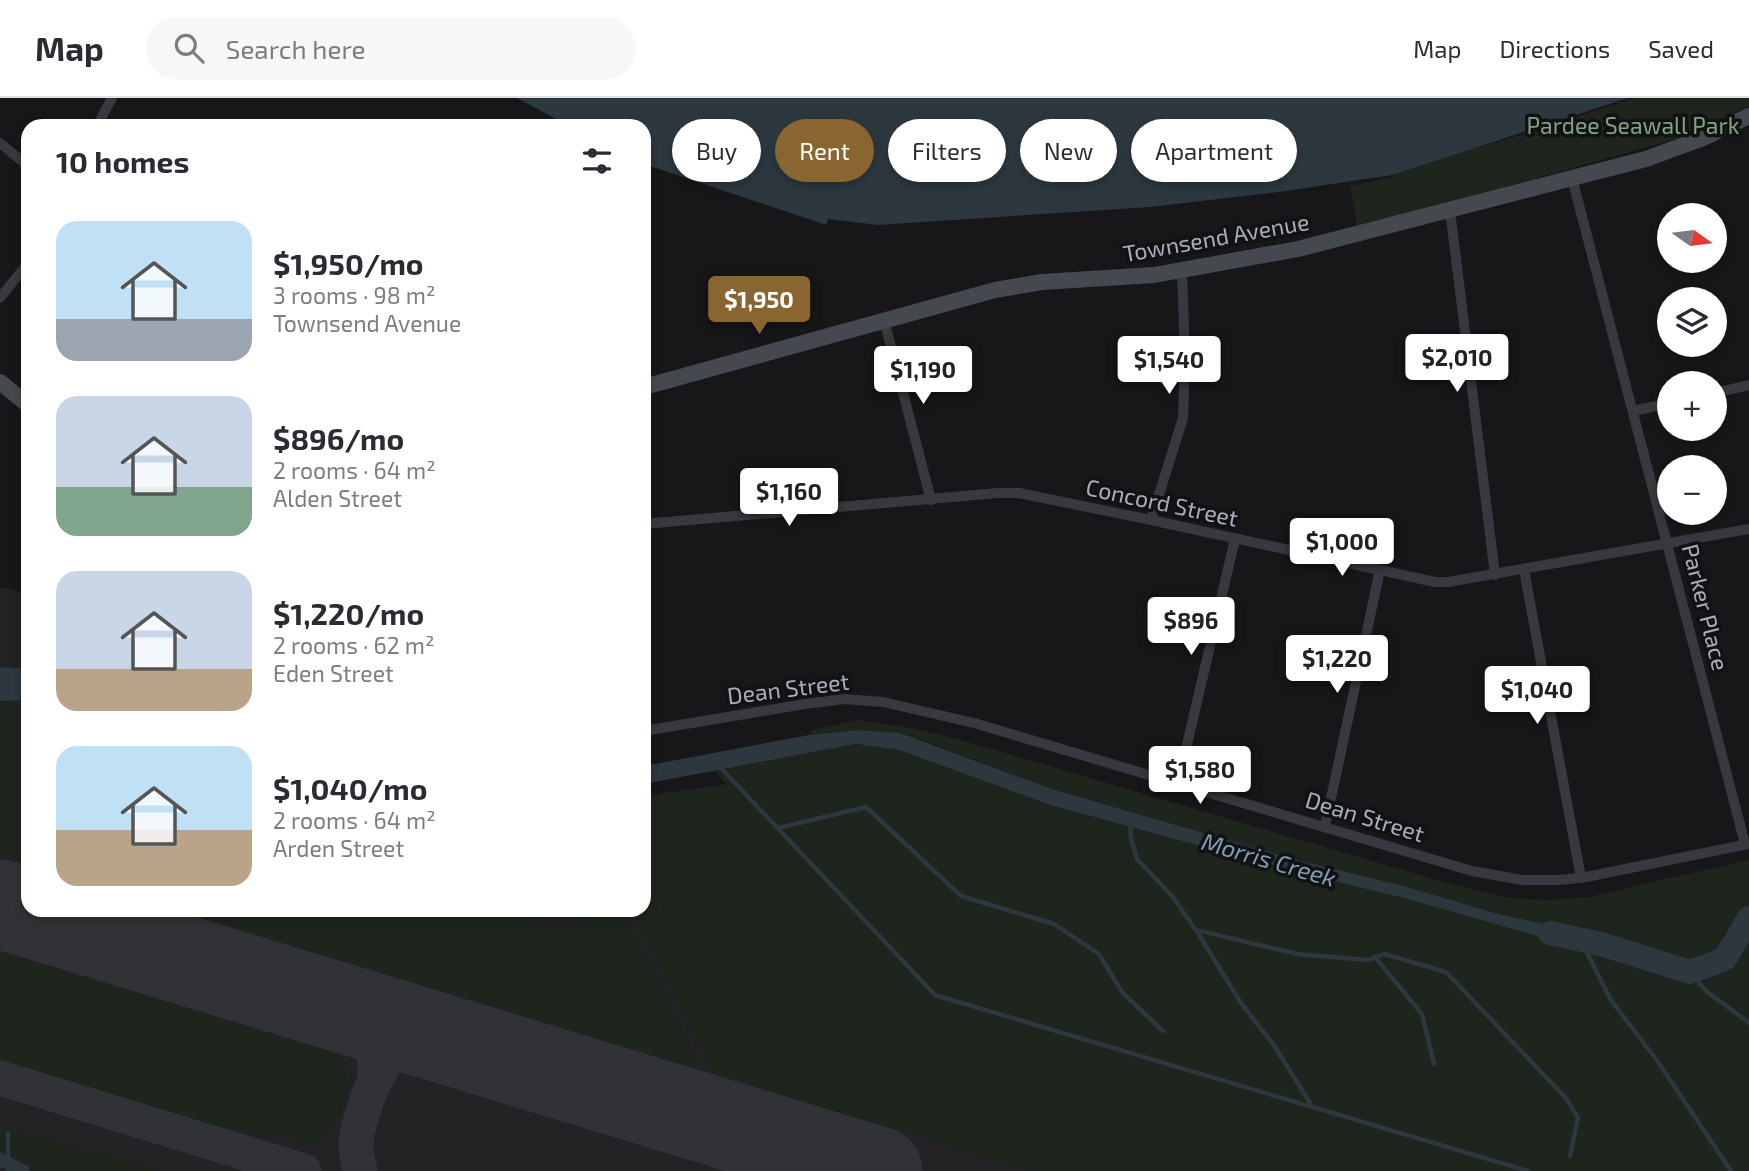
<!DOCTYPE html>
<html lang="en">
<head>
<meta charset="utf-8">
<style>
	:root { --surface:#fff; --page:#f7f7f7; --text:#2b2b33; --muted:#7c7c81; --line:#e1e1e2; --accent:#896530 }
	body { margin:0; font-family:"Exo 2",sans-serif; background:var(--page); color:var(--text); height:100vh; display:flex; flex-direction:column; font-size:26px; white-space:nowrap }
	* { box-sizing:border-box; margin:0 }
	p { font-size:23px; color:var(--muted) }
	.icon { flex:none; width:38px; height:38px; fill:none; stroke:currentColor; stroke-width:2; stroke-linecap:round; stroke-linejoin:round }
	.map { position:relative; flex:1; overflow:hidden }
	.details { position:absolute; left:21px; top:21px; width:630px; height:798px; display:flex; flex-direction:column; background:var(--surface); border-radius:21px; box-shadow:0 4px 10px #0003 }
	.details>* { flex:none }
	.guide { position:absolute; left:672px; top:21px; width:665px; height:63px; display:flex; gap:14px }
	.needle { width:46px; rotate:104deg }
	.controls { position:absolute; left:1657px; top:105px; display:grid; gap:14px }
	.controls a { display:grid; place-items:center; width:70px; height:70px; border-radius:50%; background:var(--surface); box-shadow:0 4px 10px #0003; font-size:35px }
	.price { position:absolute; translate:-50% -60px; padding:0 16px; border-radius:7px; background:#fff; color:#222; font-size:23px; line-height:46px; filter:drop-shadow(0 2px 4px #0008) }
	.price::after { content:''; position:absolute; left:50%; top:42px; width:21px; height:16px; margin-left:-10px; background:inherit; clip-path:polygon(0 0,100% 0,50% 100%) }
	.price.selected { background:var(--accent); color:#fff }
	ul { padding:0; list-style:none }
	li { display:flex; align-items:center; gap:21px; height:175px; padding:0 35px }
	li span { display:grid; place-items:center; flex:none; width:196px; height:140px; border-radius:21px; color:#555 }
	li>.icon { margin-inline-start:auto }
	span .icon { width:84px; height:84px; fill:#fffc; stroke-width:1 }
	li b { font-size:30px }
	h2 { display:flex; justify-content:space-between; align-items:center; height:84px; padding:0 35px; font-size:30px }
	.pill { padding:0 24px; border-radius:32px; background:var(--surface); box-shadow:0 4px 10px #0003; font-size:24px; line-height:63px }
	.pill.selected { background:var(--accent); color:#fff }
	header { display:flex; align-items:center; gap:42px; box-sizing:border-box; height:98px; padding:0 35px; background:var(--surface); border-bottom:2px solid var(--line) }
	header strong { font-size:33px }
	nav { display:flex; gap:38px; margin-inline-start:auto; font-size:24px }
	.search { width:490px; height:63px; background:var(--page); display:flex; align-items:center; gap:18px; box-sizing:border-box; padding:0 24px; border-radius:38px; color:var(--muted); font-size:26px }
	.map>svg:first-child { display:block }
</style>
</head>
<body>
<header>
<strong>Map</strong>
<div class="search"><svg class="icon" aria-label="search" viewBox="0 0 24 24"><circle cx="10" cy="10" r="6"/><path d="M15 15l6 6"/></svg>Search here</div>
<nav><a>Map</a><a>Directions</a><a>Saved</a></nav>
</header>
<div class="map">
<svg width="1749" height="1073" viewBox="0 0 1749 1073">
	<rect width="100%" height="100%" fill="#171719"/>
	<polygon fill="#232326" points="0,489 28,495 28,812 644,812 644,698 728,686 1120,729 1141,714 1147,698 1461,789 1511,800 1549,802 1589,799 1749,762 1749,1073 0,1073"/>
	<g fill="#1d251d">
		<polygon points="1634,0 1749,0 1749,8 1686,38 1445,106 1357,127 1350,88 1393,79 1393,72 1511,40"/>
		<polygon points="28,602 28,767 0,758 0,603"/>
		<polygon points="858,622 913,630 964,643 1461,789 1511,800 1549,802 1589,799 1749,762 1749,1073 1034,1073 715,976 633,812 644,812 644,699 727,687 715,673 856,646 899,652 1050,707 1293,773 1404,800 1573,848 1581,843 1407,789 1293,761 1055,692 921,642 858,632 809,637 812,632"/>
		<polygon points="179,812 520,812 540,825 564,829 602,812 624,812 697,961 697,970"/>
		<polygon points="0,855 330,955 341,965 346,977 347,988 335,1027 325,1037 310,1043 206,1026 16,968 0,961"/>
		<polygon points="0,1029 161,1073 30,1073 27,1068 0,1054"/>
	</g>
	<g fill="#2c373e">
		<polygon points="517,0 1628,0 1392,77 1279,94 1150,109 878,127 828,121 826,127 644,66 644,28 569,28"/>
		<polygon points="0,569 28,571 28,602 0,603"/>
		<polygon points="858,632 900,635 1055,692 1293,761 1407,789 1498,816 1577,833 1581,843 1573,848 1404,800 1293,773 1050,707 899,652 856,646 644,686 644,668 809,637"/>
		<polygon points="0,1054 28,1068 30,1073 13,1073 0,1069"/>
	</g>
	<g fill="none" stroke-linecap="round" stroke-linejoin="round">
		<g stroke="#2c373e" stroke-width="4.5">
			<polyline points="719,668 935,897 1528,1073"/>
			<polyline points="1130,724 1131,740 1137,761 1172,798 1196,832 1241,905 1273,946 1312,1008"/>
			<polyline points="778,730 866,709 961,798 1054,826 1099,856 1122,894 1163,933"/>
			<polyline points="1196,832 1297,856 1368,862 1384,856 1446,874 1566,1000 1578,1020 1570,1058"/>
			<polyline points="1581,843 1611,902 1658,964 1731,1073"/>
			<polyline points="1375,859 1422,916 1434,966"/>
			<polyline points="1690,874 1706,893 1749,925"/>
			<polyline points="8,1073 8,1035"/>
		</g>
		<polyline stroke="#2c373e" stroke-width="24" points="1550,835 1601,846 1690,874 1725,861 1749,820"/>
		<g stroke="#313236" stroke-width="35">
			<path d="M 339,909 C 367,932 378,947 374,984"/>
			<polyline points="0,980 304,1073"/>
			<path d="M 360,1073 C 358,1064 356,1055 356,1046 C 357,1025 376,969 393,957 C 407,947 423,944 439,939"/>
		</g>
		<polyline stroke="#313236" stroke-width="89" points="0,806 878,1073"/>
		<g stroke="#38393e" stroke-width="10">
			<polyline points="97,28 112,0"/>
			<polyline points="0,45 28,68"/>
			<polyline points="1572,80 1745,746"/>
			<polyline points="1450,112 1495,477"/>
			<polyline points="0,200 28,165"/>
			<polyline points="884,222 931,402"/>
			<polyline points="1715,295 1749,287"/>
			<polyline points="1633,313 1670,305"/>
			<polyline points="1151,422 1183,320 1185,261 1182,173"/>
			<polyline points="644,426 998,395 1019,395 1151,422 1435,484 1448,484 1749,431"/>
			<polyline points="1524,472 1581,780"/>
			<polyline points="644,633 805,606 844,601 883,604 974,625 1472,773 1522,782 1557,782 1581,780 1749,746"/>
			<polyline points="1178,685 1235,441"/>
			<polyline points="1325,728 1380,472"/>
		</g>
		<g stroke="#46484f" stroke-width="16">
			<polyline points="0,284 28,307"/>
			<polyline points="644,289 995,192 1042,184 1154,177 1298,151 1646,61 1703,40 1749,18"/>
		</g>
	</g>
	<g text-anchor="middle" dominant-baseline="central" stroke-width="7" stroke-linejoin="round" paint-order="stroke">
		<g font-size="23" fill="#7fa67f" stroke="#121214">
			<text x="1633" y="27">Pardee Seawall Park</text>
		</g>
		<g font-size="23" fill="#a8afba" stroke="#121214">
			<text transform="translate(1216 139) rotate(-10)">Townsend Avenue</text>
			<text transform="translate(1162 404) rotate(12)">Concord Street</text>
			<text transform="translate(1706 509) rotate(76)">Parker Place</text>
			<text transform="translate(788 590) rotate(-7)">Dean Street</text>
			<text transform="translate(1365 718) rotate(17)">Dean Street</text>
		</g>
		<g font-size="24" font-style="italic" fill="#7e9fb6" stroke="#121214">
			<text transform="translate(1269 761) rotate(16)">Morris Creek</text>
		</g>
	</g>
</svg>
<div class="controls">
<a><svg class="needle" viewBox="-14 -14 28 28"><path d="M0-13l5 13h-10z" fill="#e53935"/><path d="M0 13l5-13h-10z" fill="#7c7c81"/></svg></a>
<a><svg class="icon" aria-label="layers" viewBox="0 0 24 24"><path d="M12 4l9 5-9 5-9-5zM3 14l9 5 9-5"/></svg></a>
<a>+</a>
<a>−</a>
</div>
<b class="price selected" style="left:759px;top:238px">$1,950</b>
<b class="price" style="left:1457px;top:296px">$2,010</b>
<b class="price" style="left:1169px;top:298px">$1,540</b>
<b class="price" style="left:923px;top:308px">$1,190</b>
<b class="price" style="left:789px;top:430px">$1,160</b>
<b class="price" style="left:1342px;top:480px">$1,000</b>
<b class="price" style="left:1191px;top:559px">$896</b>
<b class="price" style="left:1337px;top:597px">$1,220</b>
<b class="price" style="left:1537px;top:628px">$1,040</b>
<b class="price" style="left:1200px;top:708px">$1,580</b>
<div class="guide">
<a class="pill">Buy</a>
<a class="pill selected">Rent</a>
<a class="pill">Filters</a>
<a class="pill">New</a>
<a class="pill">Apartment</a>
</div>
<section class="details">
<h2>10 homes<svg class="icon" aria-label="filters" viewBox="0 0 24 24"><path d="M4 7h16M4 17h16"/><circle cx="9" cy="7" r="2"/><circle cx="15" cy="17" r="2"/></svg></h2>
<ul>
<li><span style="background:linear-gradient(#bfe0f5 70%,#9aa5b1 0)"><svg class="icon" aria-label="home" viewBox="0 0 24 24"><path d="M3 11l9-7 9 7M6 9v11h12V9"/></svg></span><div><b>$1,950/mo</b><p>3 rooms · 98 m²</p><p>Townsend Avenue</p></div></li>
<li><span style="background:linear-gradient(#c9d6e8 65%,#7fa58c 0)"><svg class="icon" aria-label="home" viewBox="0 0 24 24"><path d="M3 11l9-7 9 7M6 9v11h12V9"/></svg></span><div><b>$896/mo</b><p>2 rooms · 64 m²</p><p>Alden Street</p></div></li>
<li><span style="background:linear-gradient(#c9d6e8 70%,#b9a48a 0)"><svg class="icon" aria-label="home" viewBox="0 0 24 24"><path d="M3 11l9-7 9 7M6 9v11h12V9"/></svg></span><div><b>$1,220/mo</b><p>2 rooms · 62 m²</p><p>Eden Street</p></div></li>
<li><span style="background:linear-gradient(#bfe0f5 60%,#b9a48a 0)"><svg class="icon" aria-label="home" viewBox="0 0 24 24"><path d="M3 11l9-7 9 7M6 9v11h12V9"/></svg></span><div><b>$1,040/mo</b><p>2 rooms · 64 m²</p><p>Arden Street</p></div></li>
</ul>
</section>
</div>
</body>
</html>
